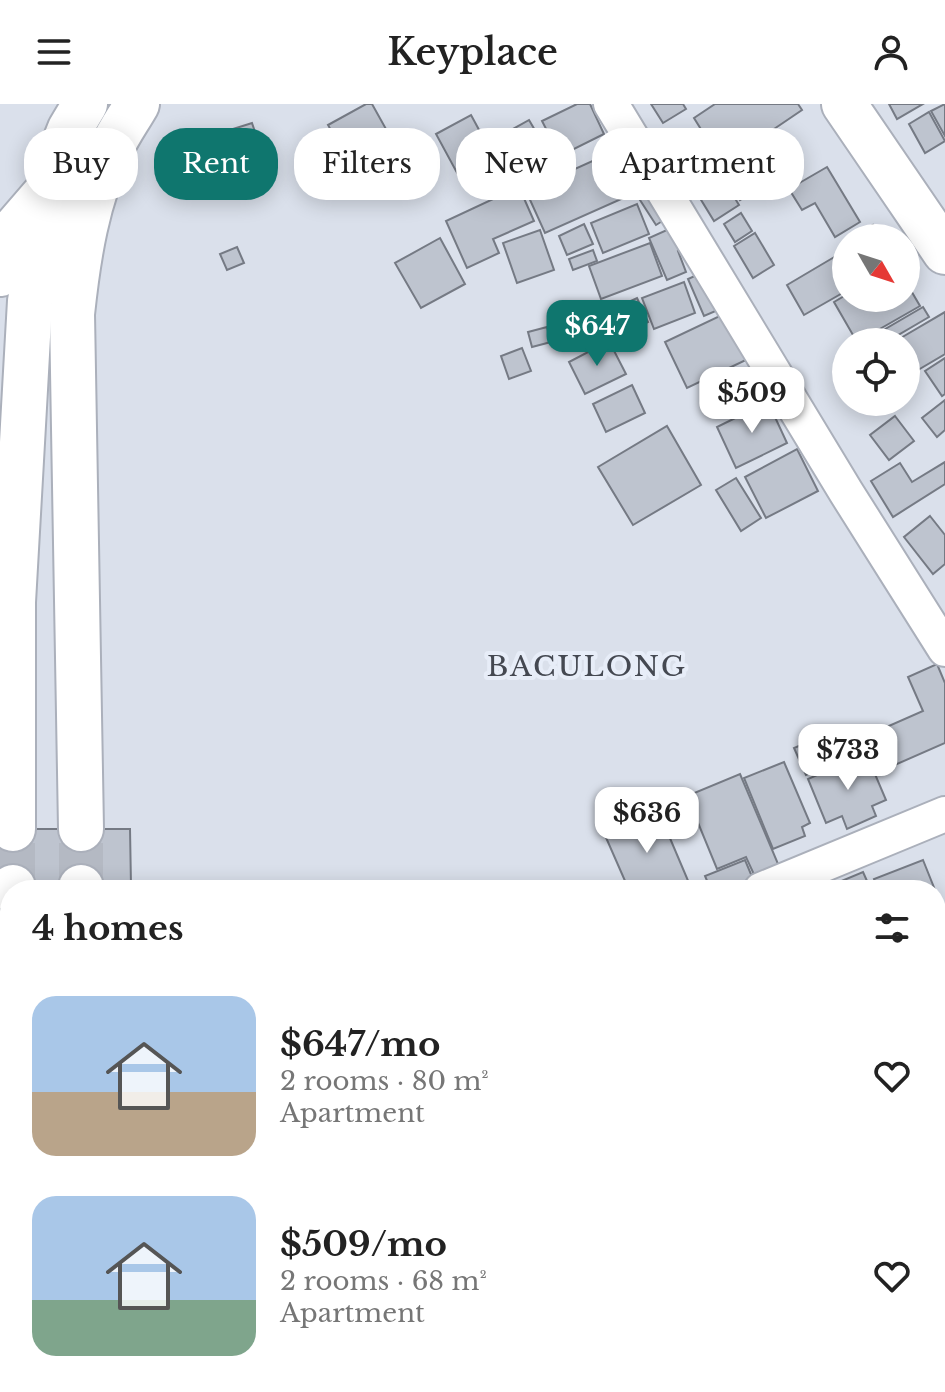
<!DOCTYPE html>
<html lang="en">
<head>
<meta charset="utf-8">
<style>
	:root { --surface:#fff; --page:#f2f2f2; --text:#222; --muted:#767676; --accent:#0f766e }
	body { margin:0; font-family:"Libre Baskerville",serif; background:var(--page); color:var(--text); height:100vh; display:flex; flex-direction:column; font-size:30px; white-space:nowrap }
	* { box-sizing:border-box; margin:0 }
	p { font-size:26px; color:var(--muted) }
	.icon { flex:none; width:44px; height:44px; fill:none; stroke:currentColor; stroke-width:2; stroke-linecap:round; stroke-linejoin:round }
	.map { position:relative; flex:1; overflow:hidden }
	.side { position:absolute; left:0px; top:776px; width:946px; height:512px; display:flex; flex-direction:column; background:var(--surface); border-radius:32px 32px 0 0; box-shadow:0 4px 20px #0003 }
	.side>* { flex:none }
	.banner { position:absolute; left:24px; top:24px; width:898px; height:72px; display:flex; gap:16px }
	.needle { width:52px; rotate:129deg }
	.buttons { position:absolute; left:832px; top:120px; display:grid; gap:16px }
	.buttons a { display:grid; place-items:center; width:88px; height:88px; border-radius:50%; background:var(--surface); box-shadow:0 4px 20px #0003; font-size:40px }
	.price { position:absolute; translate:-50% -68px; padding:0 18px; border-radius:16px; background:#fff; color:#222; font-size:26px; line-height:52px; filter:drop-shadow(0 2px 4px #0008) }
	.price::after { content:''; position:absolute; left:50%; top:48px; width:24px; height:18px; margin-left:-12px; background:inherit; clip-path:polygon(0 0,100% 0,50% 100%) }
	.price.active { background:var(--accent); color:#fff }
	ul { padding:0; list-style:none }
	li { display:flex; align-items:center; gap:24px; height:200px; padding:0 32px }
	li span { display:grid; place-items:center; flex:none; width:224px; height:160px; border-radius:24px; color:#555 }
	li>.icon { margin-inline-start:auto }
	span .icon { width:96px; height:96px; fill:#fffc; stroke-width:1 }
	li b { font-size:34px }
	h2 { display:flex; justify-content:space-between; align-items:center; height:96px; padding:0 32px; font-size:34px }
	.chip { padding:0 28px; border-radius:32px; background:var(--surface); box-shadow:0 4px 20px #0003; font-size:28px; line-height:72px }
	.chip.active { background:var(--accent); color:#fff }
	header { display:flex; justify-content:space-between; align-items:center; height:104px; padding:0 32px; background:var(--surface); font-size:36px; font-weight:600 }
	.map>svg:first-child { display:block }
</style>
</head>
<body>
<header><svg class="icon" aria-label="menu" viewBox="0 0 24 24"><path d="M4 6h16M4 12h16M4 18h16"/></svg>Keyplace<svg class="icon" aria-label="person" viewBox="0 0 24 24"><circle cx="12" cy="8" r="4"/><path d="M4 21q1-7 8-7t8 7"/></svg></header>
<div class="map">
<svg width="945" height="1288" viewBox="0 0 945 1288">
	<rect width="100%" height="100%" fill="#dae0eb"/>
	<g fill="#bec4cf" stroke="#757a84" stroke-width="2">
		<polygon points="366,0 372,0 391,34 349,58 328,21"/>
		<polygon points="577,0 590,0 604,30 560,52 542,17"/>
		<polygon points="651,0 683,0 686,5 663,19"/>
		<polygon points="715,0 798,0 802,6 715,65 698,41 707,35 694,14"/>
		<polygon points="889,0 923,0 897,15"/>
		<polygon points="945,0 945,32 931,7"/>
		<polygon points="929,8 945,37 925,49 909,20"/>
		<polygon points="471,11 497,59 462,78 436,30"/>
		<polygon points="529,16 550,52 516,72 495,35"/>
		<polygon points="252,19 256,31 234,38 230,26"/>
		<polygon points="389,39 401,61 372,76 361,53"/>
		<polygon points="619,45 637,88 545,129 526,87"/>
		<polygon points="339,48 345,63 329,70 323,55"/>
		<polygon points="738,62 754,87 740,96 724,71"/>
		<polygon points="827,63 860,118 835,133 815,99 802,106 789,85"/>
		<polygon points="720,70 739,101 714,117 695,86"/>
		<polygon points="519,83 534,117 493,135 499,149 467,164 446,117"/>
		<polygon points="656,86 672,111 656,121 640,96"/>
		<polygon points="637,100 649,130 603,149 591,119"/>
		<polygon points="741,109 752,127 735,138 724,120"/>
		<polygon points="584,120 593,140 567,151 559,132"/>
		<polygon points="678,121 687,143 678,147 686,168 667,176 649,134"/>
		<polygon points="873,121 881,134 852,134"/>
		<polygon points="540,126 554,166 517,179 503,139"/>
		<polygon points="755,129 774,161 753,174 734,142"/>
		<polygon points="440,134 465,180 421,204 395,159"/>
		<polygon points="650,139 662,172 601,195 589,162"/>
		<polygon points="237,143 244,159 227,166 220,150"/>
		<polygon points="593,146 597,157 573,166 569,155"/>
		<polygon points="836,152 846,169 846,187 804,211 787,181"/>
		<polygon points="708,166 725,203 704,212 688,175"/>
		<polygon points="684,178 695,209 654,225 642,194"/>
		<polygon points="906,178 920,202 857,238 834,198 846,191 846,194 906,194"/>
		<polygon points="637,194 648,218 611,235 600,211"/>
		<polygon points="923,203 929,213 895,233 897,238 880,238 875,231"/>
		<polygon points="945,208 945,250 918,266 906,247 906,238 899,235"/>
		<polygon points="726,209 748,255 687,284 665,238"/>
		<polygon points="547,223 551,238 532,243 528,228"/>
		<polygon points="609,237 626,270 585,290 569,258"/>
		<polygon points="522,244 531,267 509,275 501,252"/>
		<polygon points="945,254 945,290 942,292 925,267"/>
		<polygon points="763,259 776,287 758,295 745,268"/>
		<polygon points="736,271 750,296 721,312 707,286"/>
		<polygon points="632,281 645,309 606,328 593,300"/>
		<polygon points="945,296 945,326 937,333 922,314"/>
		<polygon points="768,298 787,339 736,364 717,323"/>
		<polygon points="895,312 914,337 889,356 870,331"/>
		<polygon points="667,322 701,381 633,421 598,363"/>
		<polygon points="797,345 818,387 766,414 745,373"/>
		<polygon points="945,358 945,380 893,413 871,377 900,359 912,378"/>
		<polygon points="736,374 761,414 741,427 716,386"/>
		<polygon points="930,412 945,431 945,460 933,470 904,433"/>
		<polygon points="937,560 945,579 945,639 881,667 866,632 923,607 908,573"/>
		<polygon points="841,624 853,651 806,671 794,644"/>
		<polygon points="866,649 886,696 872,702 876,712 847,725 842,712 826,719 808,675"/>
		<polygon points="784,658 810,719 802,723 805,732 773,745 744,674"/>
		<polygon points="740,670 781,767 757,777 746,753 717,765 687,692"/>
		<polygon points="658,706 692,786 629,786 604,729"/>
		<polygon points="0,725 130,725 131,782 0,783"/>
		<polygon points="745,756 753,775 726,786 711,786 705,772"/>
		<polygon points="923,756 935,786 878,786 874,775"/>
		<polygon points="863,768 871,786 820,786"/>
		<polygon points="936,789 945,812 945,841 936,844"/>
		<polygon points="945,861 945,902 936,905 936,865"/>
	</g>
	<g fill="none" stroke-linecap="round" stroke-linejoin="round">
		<g stroke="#b4b9c3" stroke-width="44" stroke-dasharray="44 22" stroke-linecap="butt">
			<polyline points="13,783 13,725"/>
			<polyline points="81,783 81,725"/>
		</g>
		<g stroke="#abb0bb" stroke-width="38">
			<g id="minor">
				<polyline points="611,0 846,388 945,545"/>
				<polyline points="761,786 945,710"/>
			</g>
		</g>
		<g stroke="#abb0bb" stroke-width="48">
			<polyline id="major" points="844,0 945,148"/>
		</g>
		<g stroke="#abb0bb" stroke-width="48">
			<g id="highway">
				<polyline points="0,170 13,127 43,92"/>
				<polyline points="13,725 13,498 30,197 56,60 70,25 85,0"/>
				<path d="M 81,725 L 72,210 C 78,153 87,95 112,43 C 119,28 129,14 137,0"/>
				<polyline points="13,786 13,783"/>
				<polyline points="81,786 81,783"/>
				<polyline points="30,1288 34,1280"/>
				<polyline points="65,1288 69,1278"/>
			</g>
		</g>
		<use href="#minor" stroke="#fff" stroke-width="34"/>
		<use href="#major" stroke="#fff" stroke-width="44"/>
		<use href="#highway" stroke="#fff" stroke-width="44"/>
	</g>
	<g text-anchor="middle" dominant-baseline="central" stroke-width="8" stroke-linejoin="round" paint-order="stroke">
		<g font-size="28" letter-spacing="2" fill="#444851" stroke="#e7edf8">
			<text x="587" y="562">BACULONG</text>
		</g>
	</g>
</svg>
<div class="buttons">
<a><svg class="needle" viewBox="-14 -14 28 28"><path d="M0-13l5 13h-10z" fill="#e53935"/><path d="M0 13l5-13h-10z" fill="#767676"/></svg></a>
<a><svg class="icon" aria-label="locate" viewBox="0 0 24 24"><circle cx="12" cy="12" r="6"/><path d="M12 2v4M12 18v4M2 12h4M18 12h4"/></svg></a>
</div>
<b class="price active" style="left:597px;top:264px">$647</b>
<b class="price" style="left:752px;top:331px">$509</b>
<b class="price" style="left:848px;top:688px">$733</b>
<b class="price" style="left:647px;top:751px">$636</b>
<div class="banner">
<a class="chip">Buy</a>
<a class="chip active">Rent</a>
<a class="chip">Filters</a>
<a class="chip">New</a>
<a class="chip">Apartment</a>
</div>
<section class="side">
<h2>4 homes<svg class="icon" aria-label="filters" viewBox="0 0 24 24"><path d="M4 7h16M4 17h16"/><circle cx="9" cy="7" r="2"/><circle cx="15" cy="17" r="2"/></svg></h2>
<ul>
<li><span style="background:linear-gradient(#a9c7e8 60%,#b9a48a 0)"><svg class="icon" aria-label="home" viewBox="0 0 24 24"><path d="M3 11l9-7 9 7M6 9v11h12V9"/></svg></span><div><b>$647/mo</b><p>2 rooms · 80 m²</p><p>Apartment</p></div><svg class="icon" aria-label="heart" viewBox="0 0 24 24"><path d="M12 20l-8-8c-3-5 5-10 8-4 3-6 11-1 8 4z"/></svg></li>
<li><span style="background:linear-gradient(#a9c7e8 65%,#7fa58c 0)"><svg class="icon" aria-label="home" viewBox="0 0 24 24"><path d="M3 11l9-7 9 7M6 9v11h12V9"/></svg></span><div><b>$509/mo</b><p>2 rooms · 68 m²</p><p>Apartment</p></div><svg class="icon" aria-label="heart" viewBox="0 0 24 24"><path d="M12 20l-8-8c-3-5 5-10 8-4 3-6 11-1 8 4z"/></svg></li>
</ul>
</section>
</div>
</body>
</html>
